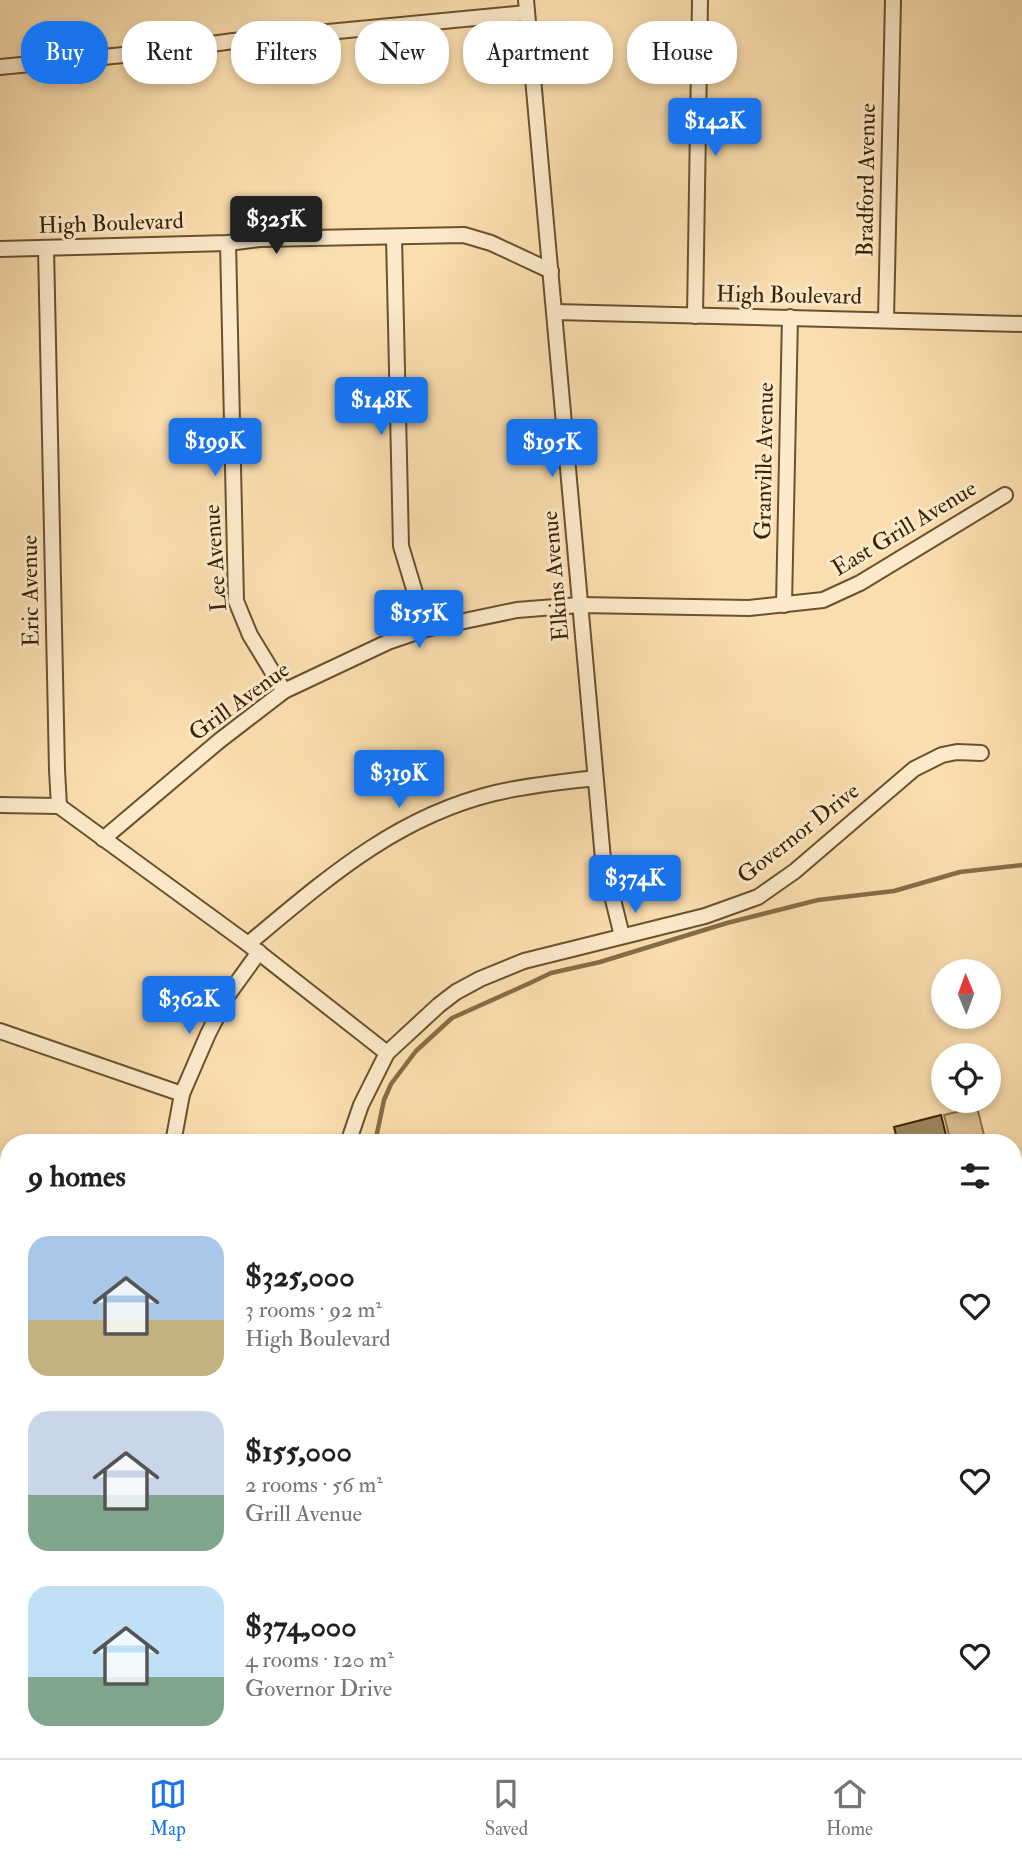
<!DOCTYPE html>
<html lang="en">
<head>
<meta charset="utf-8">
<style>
	:root { --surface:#fff; --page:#f6f6f6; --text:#202124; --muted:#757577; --line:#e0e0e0; --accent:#1a73e8 }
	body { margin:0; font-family:"IM FELL Double Pica",serif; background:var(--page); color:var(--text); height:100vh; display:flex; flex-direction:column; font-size:26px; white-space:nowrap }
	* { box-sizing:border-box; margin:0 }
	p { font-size:23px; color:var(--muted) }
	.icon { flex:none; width:38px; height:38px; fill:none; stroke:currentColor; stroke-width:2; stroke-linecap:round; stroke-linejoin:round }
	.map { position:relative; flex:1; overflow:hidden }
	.details { position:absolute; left:0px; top:1134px; width:1022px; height:625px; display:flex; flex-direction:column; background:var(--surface); border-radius:28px 28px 0 0; box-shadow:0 4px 10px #0003 }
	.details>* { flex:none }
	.guide { position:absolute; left:21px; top:21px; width:980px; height:63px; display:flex; gap:14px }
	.needle { width:46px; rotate:359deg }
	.controls { position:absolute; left:931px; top:959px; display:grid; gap:14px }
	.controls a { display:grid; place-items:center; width:70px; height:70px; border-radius:50%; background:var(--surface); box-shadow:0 4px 10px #0003; font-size:35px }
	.price { position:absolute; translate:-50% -60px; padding:0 16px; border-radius:7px; background:var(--accent); color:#fff; font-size:23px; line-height:46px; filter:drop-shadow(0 2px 4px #0008) }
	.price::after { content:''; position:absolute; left:50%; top:42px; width:21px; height:16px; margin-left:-10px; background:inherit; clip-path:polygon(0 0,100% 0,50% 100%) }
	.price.selected { background:#222; color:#fff }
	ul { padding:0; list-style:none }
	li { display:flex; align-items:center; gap:21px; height:175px; padding:0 28px }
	li span { display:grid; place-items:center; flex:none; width:196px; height:140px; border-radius:21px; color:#555 }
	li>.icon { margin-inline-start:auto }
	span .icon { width:84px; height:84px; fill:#fffc; stroke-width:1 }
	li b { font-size:30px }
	h2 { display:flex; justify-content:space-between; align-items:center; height:84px; padding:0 28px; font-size:30px }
	.tag { padding:0 24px; border-radius:28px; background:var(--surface); box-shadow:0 4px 10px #0003; font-size:24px; line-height:63px }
	.tag.selected { background:var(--accent); color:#fff }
	.tab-bar { display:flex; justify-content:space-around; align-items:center; height:98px; border-top:2px solid var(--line); background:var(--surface); font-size:19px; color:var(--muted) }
	.tab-bar a { display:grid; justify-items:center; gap:4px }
	.tab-bar .selected { color:var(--accent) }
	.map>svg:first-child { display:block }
</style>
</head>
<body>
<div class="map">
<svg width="1022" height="1758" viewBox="0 0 1022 1758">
	<rect width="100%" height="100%" fill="#fbdeaf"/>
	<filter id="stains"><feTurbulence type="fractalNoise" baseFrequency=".00286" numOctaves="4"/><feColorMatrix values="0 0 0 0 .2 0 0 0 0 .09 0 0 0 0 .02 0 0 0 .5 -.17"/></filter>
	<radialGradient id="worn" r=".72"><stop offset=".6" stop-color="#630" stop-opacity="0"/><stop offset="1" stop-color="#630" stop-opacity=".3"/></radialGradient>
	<g fill="#dabe92" stroke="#8a704a" stroke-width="2">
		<polygon points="977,1107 986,1143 951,1143 944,1115"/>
		<polygon points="322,1750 586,1750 583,1758 320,1758"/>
	</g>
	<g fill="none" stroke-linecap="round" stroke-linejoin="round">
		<g stroke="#866d47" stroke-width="4.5">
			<polyline points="375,1143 384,1100 391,1084 416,1051 452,1018 530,983 551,973 600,962 727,923 818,900 894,891 960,872 1022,865"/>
			<polyline points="269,1758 270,1750"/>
		</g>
	</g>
	<g fill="#9e845c" stroke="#3a2303" stroke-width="2">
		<polygon points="941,1115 948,1143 898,1143 894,1127"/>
		<polygon points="763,1750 813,1750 836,1758 760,1758"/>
		<polygon points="886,1750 943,1750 941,1758 883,1758"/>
	</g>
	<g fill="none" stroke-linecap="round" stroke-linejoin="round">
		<g stroke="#6a522e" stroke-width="18">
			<g id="minor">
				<polyline points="526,0 603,859 622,936"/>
				<polyline points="0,67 154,52 233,41 527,13"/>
				<polyline points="394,237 401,546 426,629"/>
				<polyline points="228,243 236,601 250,635 284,691"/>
				<polyline points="46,248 57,770 59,806"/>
				<polyline points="0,249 228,243 260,239 464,235 491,243 551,271"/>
				<polyline points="555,312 1022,324"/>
				<polyline points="695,316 700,0"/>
				<polyline points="886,319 893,0"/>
				<polyline points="784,605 790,317"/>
				<polyline points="0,805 59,806 248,944 387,1053"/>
				<polyline points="103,839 219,741 284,691 388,642 426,629 517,610 580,605 749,608 823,600 860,583 1005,495"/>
				<path d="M 248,944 C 325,880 395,817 495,793 C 528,785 562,782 595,778"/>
				<polyline points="0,1031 182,1094"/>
				<polyline points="173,1143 182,1094 208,1034 228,995 259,952"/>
				<polyline points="348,1143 361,1105 387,1053 439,1005 456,992 480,979 524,961 705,916 758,897 795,871 914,769 942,755 957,752 981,753"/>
				<polyline points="0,1229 9,1231"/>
				<polyline points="0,1430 9,1431"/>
				<polyline points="66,1758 68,1750"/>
				<polyline points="239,1758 240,1750"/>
			</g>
		</g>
		<use href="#minor" stroke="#fceacb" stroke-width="14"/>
	</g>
	<g text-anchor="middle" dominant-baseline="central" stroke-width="6" stroke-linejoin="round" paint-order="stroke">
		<g font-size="23" fill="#3a2303" stroke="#fceacb">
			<text transform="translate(866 180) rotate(-89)">Bradford Avenue</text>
			<text transform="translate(111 223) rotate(-2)">High Boulevard</text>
			<text transform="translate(789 295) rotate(1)">High Boulevard</text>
			<text transform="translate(764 461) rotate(-89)">Granville Avenue</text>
			<text transform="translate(904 528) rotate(-31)">East Grill Avenue</text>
			<text transform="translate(215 558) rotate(-94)">Lee Avenue</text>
			<text transform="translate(555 576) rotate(-95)">Elkins Avenue</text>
			<text transform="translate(30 591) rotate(-91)">Eric Avenue</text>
			<text transform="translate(239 701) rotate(-36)">Grill Avenue</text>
			<text transform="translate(798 833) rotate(-38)">Governor Drive</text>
		</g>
	</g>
	<rect width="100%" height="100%" filter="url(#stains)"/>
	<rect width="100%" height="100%" fill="url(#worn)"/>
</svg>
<div class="controls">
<a><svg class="needle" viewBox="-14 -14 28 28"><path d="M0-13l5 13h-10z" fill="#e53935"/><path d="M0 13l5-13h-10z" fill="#757577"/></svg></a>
<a><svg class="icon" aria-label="locate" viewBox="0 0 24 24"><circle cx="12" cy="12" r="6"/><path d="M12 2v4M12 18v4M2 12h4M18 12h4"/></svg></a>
</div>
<b class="price" style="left:715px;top:158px">$142K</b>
<b class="price selected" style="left:276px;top:256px">$325K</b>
<b class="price" style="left:381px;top:437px">$148K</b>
<b class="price" style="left:215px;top:478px">$199K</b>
<b class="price" style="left:552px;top:479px">$195K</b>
<b class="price" style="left:419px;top:650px">$155K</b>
<b class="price" style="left:399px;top:810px">$319K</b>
<b class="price" style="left:635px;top:915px">$374K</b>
<b class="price" style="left:189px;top:1036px">$362K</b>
<div class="guide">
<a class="tag selected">Buy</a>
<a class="tag">Rent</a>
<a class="tag">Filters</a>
<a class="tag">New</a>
<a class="tag">Apartment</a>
<a class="tag">House</a>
</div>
<section class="details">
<h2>9 homes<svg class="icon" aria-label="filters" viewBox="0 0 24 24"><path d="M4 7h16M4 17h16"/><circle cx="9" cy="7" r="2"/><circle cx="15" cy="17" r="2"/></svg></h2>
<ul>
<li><span style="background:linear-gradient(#a9c7e8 60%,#c2b280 0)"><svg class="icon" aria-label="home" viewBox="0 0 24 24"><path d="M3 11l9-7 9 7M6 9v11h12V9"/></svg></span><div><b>$325,000</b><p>3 rooms · 92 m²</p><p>High Boulevard</p></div><svg class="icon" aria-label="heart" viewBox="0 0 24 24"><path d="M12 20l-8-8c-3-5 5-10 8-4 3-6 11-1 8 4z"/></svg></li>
<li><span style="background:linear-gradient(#c9d6e8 60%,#7fa58c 0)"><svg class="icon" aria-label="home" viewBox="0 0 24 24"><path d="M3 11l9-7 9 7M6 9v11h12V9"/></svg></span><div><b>$155,000</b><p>2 rooms · 56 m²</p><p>Grill Avenue</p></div><svg class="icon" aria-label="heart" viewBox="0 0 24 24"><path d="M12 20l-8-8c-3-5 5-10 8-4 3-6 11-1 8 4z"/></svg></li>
<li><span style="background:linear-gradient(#bfe0f5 65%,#7fa58c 0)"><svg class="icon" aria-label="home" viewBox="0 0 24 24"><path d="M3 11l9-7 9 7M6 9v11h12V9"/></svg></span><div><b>$374,000</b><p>4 rooms · 120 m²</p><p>Governor Drive</p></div><svg class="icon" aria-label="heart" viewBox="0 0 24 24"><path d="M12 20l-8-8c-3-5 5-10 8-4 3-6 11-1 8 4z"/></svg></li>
</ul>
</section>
</div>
<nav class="tab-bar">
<a class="selected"><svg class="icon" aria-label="map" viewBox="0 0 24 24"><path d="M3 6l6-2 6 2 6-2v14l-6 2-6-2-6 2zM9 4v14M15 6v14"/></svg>Map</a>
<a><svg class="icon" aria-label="saved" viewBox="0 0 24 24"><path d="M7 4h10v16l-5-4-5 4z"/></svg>Saved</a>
<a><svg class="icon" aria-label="home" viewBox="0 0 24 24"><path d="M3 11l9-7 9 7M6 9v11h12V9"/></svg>Home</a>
</nav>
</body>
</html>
